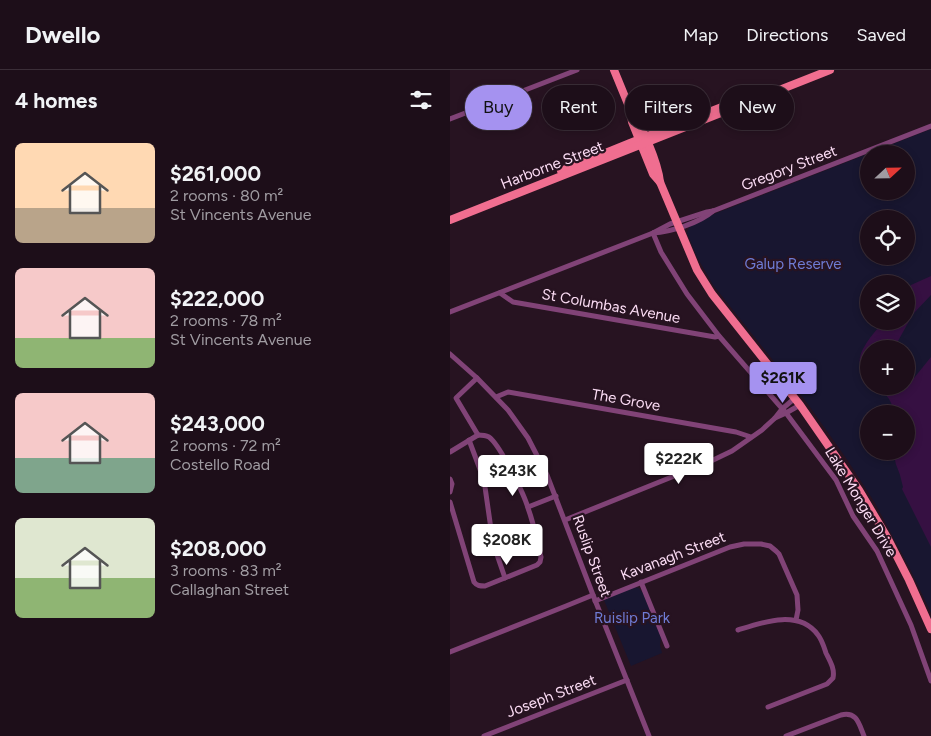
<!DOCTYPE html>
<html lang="en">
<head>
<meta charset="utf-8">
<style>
	:root { --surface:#1d0e19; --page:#251722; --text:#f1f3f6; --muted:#a09ca2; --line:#3b2e38; --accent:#a592f0 }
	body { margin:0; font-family:Figtree,sans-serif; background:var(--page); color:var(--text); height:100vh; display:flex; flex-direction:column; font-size:19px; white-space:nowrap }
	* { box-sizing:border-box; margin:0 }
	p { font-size:16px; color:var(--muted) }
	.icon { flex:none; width:28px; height:28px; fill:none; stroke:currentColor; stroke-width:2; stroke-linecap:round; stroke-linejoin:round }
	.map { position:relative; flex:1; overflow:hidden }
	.drawer { display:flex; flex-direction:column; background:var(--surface); width:450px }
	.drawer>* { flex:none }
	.top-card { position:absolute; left:15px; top:15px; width:390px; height:45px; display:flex; gap:10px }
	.needle { width:32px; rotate:68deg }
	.controls { position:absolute; left:410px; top:75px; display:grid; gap:10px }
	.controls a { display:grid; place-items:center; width:55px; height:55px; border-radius:50%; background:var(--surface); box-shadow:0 2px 8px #0003,0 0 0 1px var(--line); font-size:25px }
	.price { position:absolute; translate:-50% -42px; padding:0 11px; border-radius:5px; background:#fff; color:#222; font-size:16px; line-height:32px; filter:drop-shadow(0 1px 2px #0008) }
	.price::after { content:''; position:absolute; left:50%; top:30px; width:15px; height:11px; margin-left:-8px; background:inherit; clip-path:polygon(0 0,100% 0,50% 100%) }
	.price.current { background:var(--accent); color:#111 }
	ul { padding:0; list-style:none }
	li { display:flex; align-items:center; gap:15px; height:125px; padding:0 15px }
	li span { display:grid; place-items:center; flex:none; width:140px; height:100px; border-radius:8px; color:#555 }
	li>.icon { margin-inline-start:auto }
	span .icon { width:60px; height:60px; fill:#fffc; stroke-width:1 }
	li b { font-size:21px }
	h2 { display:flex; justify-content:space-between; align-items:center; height:60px; padding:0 15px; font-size:21px }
	.tag { padding:0 18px; border-radius:22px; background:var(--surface); box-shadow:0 2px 8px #0003,0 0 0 1px var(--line); font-size:18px; line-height:45px }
	.tag.current { background:var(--accent); color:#111 }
	header { display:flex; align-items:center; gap:30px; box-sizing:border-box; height:70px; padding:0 25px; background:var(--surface); border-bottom:1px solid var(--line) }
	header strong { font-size:24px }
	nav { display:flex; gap:28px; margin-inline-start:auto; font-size:18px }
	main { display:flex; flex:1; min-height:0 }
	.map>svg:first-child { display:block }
</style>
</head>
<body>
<header>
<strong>Dwello</strong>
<nav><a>Map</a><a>Directions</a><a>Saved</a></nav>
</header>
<main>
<section class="drawer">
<h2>4 homes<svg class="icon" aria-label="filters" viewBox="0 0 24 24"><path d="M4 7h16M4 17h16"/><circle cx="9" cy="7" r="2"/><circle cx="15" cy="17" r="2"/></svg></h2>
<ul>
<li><span style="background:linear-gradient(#ffd9b3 65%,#b9a48a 0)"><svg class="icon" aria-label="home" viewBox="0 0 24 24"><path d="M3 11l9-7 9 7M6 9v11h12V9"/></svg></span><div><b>$261,000</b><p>2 rooms · 80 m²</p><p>St Vincents Avenue</p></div></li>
<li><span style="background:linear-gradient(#f6c9c9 70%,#8fb573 0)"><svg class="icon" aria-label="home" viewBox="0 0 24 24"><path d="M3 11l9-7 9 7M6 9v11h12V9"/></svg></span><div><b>$222,000</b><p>2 rooms · 78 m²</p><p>St Vincents Avenue</p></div></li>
<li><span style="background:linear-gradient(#f6c9c9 65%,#7fa58c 0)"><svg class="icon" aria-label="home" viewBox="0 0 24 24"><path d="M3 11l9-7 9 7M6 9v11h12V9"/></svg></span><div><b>$243,000</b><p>2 rooms · 72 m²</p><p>Costello Road</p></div></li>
<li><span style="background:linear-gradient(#dfe7d0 60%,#8fb573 0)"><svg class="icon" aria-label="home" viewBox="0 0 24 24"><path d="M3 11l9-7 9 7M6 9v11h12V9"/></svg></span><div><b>$208,000</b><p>3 rooms · 83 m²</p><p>Callaghan Street</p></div></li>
</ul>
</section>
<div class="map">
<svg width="481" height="666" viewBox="0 0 481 666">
	<rect width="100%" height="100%" fill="#271321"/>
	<g fill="#181630" fill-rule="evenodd">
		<path d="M 481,59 L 481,543 L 460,499 L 425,433 L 396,388 L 357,333 L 263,215 L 247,187 L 237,163 C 239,152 255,148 264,144 ZM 419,84 L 456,84 L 456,121 L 419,121 ZM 419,149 L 456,149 L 456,186 L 419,186 ZM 419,214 L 456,214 L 456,251 L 419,251 ZM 419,279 L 456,279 L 456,316 L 419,316 ZM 419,344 L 456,344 L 456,381 L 419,381 Z"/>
		<polygon points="183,517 189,518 193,523 211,567 210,575 212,583 181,596 154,530"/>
	</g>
	<g fill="#361042">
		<path d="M 481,206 L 481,225 L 463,244 L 448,271 L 441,279 L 419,279 L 419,307 C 416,303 411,299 410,294 C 407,280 426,261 434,251 L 456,251 L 456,222 L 461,215 Z"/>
		<path d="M 481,287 L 481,477 L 452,419 L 453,417 C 452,413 451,409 450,405 C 447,395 444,394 445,381 L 456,381 L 456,344 C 444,344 444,338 439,329 C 436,324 431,320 427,316 L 456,316 L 456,312 L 460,313 Z"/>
	</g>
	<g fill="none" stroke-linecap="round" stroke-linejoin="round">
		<g stroke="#814377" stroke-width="5">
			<polyline points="0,49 127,0"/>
			<polyline points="203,163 211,182 237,224 269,266 336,343 386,410 403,446 427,481 461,555 481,611"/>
			<path d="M 203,163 C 221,162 249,153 263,141"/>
			<polyline points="50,223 63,232 265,267 269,266"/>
			<polyline points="0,242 203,163 220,154 257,142 263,141 481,56"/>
			<polyline points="0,284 27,308 58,340 78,368 97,405 143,525 199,666"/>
			<polyline points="27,308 6,328 28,365"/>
			<polyline points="46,327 58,322 286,362 301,367"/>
			<polyline points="325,348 336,343 350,335"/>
			<polyline points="19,370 34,410 43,473 55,508"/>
			<polyline points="0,382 28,365"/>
			<polyline points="0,409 2,414 0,422"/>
			<path d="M 0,432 L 24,512 C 27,516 30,516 35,516 L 87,495 L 90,492 L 91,487 C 87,471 84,454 78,438 C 74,424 50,375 39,367 C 35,365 32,365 28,365"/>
			<polyline points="78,437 106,426"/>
			<polyline points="115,450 259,392 282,381 312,360 325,348 332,339 345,328"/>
			<polyline points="191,512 217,576"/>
			<polyline points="145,531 280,477 294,474 311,474 320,476 326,481 329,484 347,525 348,540 346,550"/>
			<path d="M 288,560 C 313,552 349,539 368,565 C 372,570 374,577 376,583 C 380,591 385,599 383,608 L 377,614 L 318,637"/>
			<polyline points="0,582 116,536 143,525"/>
			<polyline points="34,666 177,610"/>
			<path d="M 336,666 L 391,645 C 407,641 409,654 414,666"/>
		</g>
		<g stroke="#f06e90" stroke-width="8">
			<polyline points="164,0 180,39 182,52 203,104 210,112"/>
			<path d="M 180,39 C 192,55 208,93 210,112 L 247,200 L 262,224 L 350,335 L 409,420 L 437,467 L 459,510 L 481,559"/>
			<polyline points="111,101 180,73 282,33"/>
			<polyline points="0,150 380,0"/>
		</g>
	</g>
	<g text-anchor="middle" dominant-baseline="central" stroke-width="4.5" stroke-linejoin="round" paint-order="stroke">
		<g font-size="15" fill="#fbdcf4" stroke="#271321">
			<text transform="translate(102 95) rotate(-21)">Harborne Street</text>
			<text transform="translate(339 98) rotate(-21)">Gregory Street</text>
			<text transform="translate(161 236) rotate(10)">St Columbas Avenue</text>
			<text transform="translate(176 330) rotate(10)">The Grove</text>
			<text transform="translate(411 432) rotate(59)">Lake Monger Drive</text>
			<text transform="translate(142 486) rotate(70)">Ruslip Street</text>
			<text transform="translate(223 486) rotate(-21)">Kavanagh Street</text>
			<text transform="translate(101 626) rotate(-21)">Joseph Street</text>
		</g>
		<g font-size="15" fill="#6f7cd5" stroke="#271321">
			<text x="343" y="194">Galup Reserve</text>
			<text x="182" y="548">Ruislip Park</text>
		</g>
	</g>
</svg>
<div class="controls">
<a><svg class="needle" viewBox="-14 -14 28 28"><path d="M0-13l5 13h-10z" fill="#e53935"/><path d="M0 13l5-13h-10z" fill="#a09ca2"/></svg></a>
<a><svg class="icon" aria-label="locate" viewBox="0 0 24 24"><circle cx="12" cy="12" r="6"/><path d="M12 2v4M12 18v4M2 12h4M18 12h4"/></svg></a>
<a><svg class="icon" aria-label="layers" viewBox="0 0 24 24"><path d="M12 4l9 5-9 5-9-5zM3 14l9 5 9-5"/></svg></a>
<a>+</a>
<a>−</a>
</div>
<b class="price current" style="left:333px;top:334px">$261K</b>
<b class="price" style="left:229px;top:415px">$222K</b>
<b class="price" style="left:63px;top:427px">$243K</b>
<b class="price" style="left:57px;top:496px">$208K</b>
<div class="top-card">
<a class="tag current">Buy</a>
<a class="tag">Rent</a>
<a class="tag">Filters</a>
<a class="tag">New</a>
</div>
</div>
</main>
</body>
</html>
